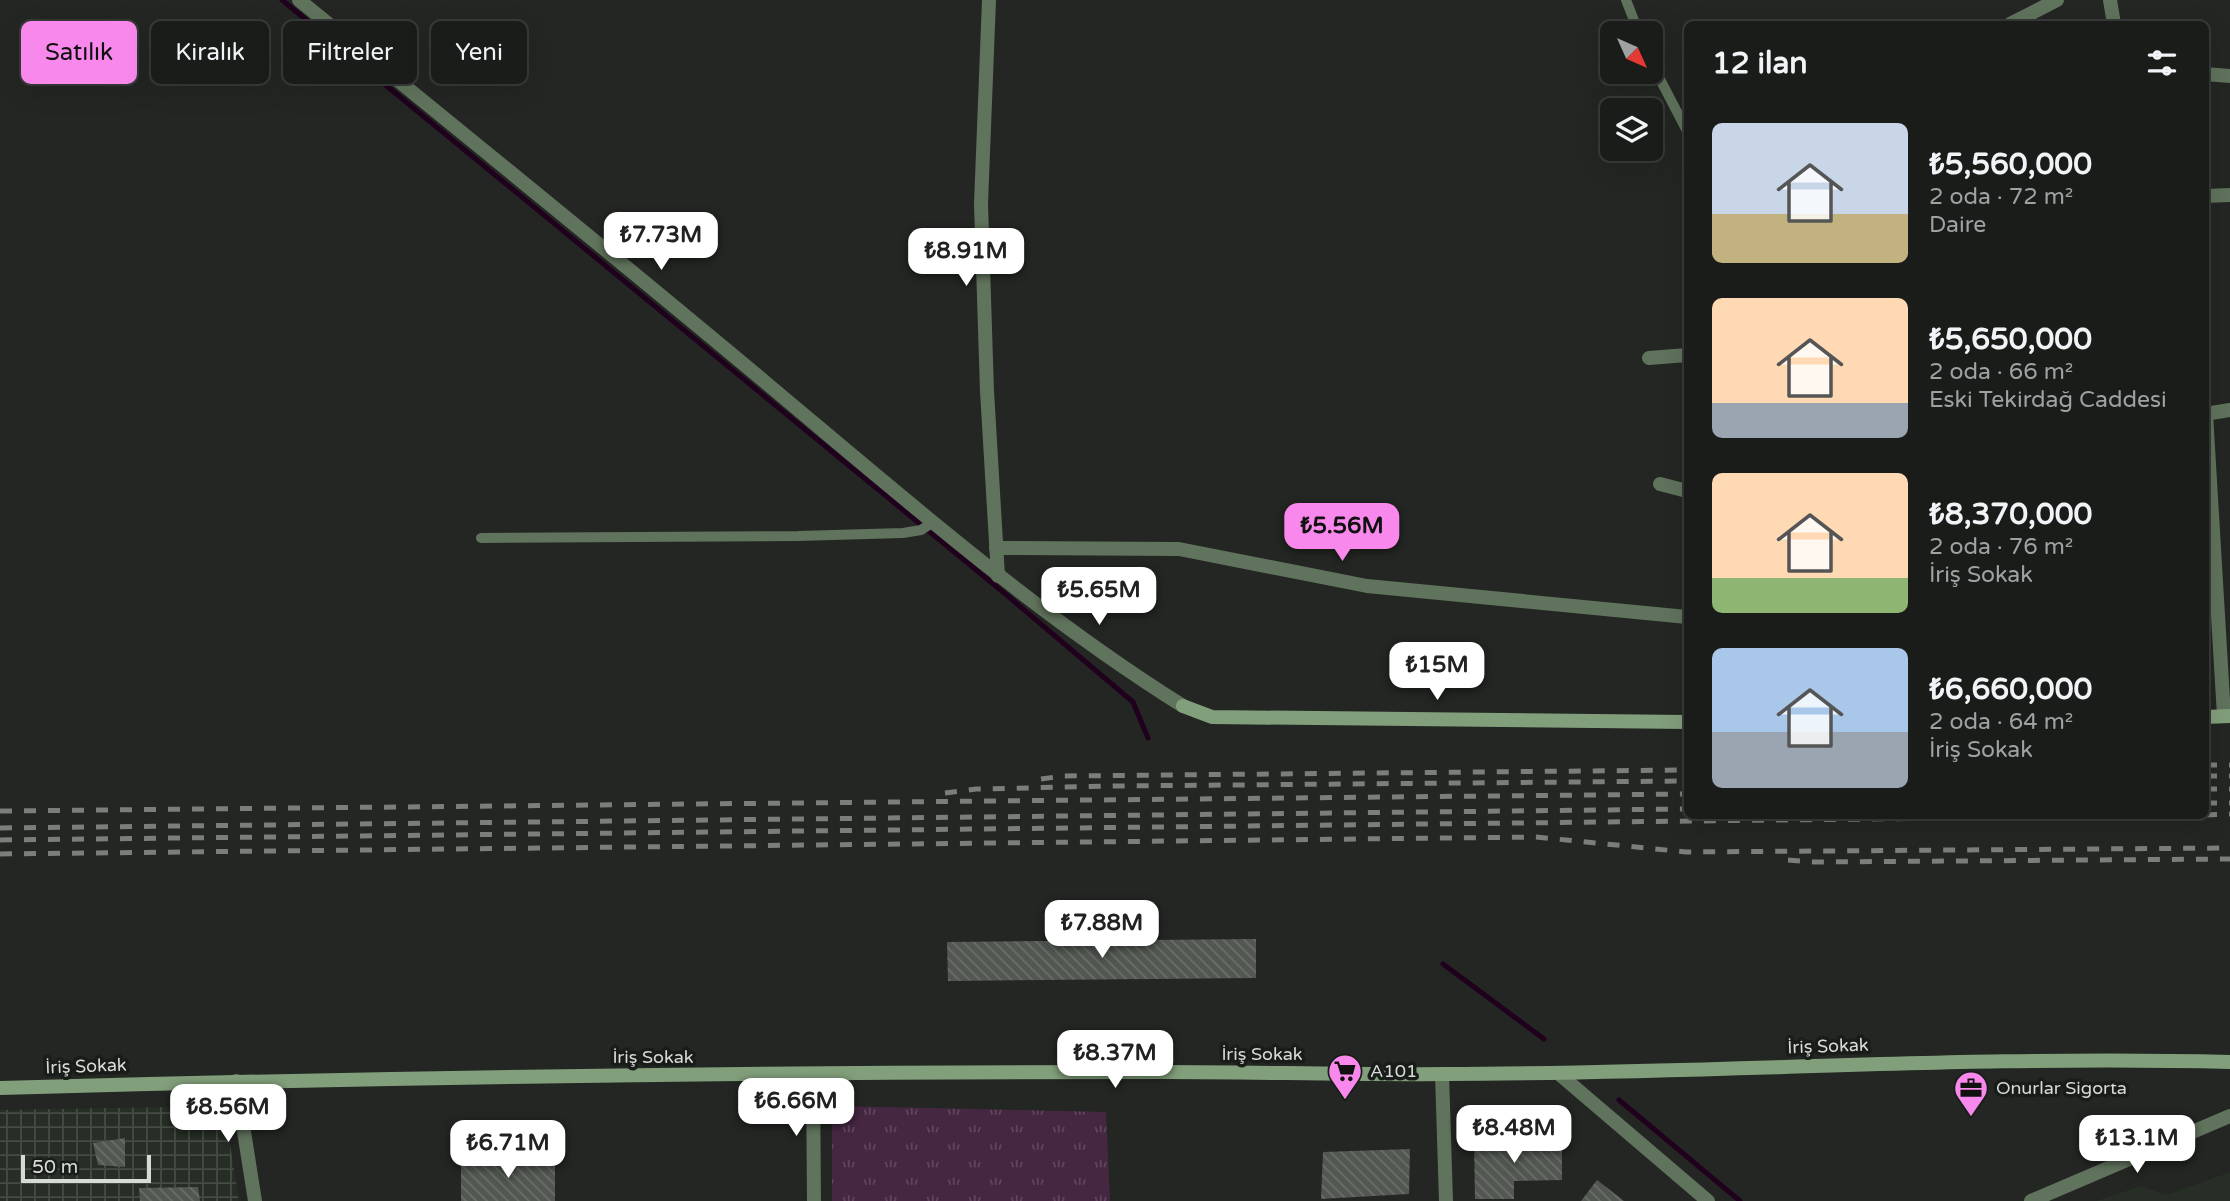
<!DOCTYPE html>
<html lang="tr">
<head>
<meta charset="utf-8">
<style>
	:root { --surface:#1a1c1a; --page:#232523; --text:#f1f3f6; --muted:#9fa1a2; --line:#383a39; --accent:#f888eb }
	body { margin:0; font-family:"Varela Round",sans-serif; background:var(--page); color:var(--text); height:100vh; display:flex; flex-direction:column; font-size:26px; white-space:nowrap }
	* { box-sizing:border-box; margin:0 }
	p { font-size:23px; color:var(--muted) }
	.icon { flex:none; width:38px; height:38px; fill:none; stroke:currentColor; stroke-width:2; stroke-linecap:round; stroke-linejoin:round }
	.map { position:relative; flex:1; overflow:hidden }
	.drawer { position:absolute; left:1684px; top:21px; width:525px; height:798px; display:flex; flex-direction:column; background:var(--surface); border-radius:10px; box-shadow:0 7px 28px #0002,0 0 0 2px var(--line) }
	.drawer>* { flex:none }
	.guide { position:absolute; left:21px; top:21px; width:665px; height:63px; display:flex; gap:14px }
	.needle { width:46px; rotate:135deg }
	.fabs { position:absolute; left:1600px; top:21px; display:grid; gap:14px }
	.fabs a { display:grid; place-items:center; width:63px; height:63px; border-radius:10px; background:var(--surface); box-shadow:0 7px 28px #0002,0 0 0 2px var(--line); font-size:35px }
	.scale { position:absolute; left:21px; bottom:18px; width:130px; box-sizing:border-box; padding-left:7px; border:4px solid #d8dad7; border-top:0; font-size:19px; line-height:24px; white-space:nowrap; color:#d8dad7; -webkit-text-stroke:5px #191d19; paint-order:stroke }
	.price { position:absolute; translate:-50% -60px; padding:0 16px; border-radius:14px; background:#fff; color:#222; font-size:23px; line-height:46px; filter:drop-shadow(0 2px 4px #0008) }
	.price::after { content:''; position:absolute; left:50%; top:42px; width:21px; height:16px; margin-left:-10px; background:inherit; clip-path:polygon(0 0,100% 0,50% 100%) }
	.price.current { background:var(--accent); color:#111 }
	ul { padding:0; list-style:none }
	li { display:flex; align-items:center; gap:21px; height:175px; padding:0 28px }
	li span { display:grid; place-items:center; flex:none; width:196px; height:140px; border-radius:10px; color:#555 }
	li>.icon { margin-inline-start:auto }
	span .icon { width:84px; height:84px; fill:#fffc; stroke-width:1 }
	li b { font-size:30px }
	h2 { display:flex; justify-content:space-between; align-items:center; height:84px; padding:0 28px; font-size:30px }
	.pill { padding:0 24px; border-radius:10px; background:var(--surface); box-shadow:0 7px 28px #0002,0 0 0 2px var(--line); font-size:24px; line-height:63px }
	.pill.current { background:var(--accent); color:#111 }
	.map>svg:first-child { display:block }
</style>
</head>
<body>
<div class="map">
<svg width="2230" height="1201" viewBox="0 0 2230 1201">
	<defs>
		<pattern id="industrial-grid" width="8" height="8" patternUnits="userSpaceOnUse" patternTransform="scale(1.75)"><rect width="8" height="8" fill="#262e25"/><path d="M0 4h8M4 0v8" fill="none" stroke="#454c44"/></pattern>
		<pattern id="grass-tufts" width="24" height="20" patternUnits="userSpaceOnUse" patternTransform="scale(1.75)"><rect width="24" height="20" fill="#462742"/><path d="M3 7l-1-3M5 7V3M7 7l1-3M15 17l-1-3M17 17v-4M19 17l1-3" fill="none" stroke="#60465d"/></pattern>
		<pattern id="building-back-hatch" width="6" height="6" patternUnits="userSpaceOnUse" patternTransform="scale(1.75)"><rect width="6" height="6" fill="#525751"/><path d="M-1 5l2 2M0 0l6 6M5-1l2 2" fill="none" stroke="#6a6f69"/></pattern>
	</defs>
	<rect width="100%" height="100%" fill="#232622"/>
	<polygon fill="#262e25" points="2230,1172 2230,1201 2096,1201 2141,1186 2166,1195"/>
	<polygon fill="url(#industrial-grid)" points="224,1106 239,1201 0,1201 0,1110"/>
	<polygon fill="url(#grass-tufts)" points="832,1106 1106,1112 1110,1201 832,1201"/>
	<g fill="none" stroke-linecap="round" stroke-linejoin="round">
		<g stroke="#20011d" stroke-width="5">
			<polyline points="282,0 1009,597 1133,702 1148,738"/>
			<polyline points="1443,964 1544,1039"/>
			<polyline points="1619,1100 1740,1201"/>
		</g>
	</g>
	<g fill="url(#building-back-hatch)">
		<polygon points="1256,939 1256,978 948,981 947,942"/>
		<polygon points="125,1138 125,1167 98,1165 93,1143"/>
		<polygon points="1562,1139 1562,1180 1514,1181 1514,1199 1475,1199 1474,1141"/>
		<polygon points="1410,1149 1409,1194 1321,1199 1323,1152"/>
		<polygon points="555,1159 555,1201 461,1201 461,1160"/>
		<polygon points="1597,1180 1624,1201 1581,1201"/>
		<polygon points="198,1187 200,1201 140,1201 139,1188"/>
	</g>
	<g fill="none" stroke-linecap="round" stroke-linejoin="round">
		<g stroke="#60735c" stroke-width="10">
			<polyline points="1626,0 1639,33"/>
			<polyline points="1650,60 1687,131"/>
			<polyline points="481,538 798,536 903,533 921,530 933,522"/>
		</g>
		<g stroke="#60735c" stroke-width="14">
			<path d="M 299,0 C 455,127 611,253 765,382 C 900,495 1033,612 1183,706"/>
			<polyline points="989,0 981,204 987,391 998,576"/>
			<polyline points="2110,0 2114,24"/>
			<polyline points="2010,24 2057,0"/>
			<polyline points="2205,74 2230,76"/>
			<polyline points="2205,196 2230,195"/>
			<polyline points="1649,358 1687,355"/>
			<polyline points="2205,414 2230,410"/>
			<polyline points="2206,414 2224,716"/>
			<polyline points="1660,484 1687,491"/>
			<polyline points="996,548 1179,549 1367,586 1687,617"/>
			<polyline points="1558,1073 1708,1201"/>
			<polyline points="1442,1074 1446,1201"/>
			<polyline points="813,1075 814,1201"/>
			<polyline points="236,1081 255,1201"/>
			<polyline points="2031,1201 2230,1116"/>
		</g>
		<g stroke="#829f7b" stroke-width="14">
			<polyline points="1183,706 1212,717 1687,722"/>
			<polyline points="2205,717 2230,716"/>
			<path d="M 0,1088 C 388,1077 777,1072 1165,1072 C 1259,1072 1352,1075 1446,1074 C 1707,1074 1968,1055 2230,1062"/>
		</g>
		<g stroke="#7b7e7a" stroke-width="5" stroke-dasharray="12 12" stroke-linecap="butt">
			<polyline points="2205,765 2230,765"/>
			<polyline points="2205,776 2230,776"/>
			<polyline points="1041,779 1063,776 1687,770"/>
			<polyline points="2205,789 2230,789"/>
			<polyline points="945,793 976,789 1117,786 1687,781"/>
			<polyline points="2205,803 2230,803"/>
			<polyline points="0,811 1687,794"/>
			<polyline points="2205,815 2230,814"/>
			<polyline points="0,828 1687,809"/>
			<polyline points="0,840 2139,816"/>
			<polyline points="0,854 1536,837 1686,852 2230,848"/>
			<polyline points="1788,860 1814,862 2230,859"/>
		</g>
	</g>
	<defs>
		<g id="supermarket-pin" transform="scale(1.75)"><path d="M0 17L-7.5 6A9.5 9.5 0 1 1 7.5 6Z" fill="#f888eb" stroke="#191d19"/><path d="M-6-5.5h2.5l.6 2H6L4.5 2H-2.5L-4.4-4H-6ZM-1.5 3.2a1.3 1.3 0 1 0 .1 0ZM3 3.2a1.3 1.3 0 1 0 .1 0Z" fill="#111"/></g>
		<g id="office-pin" transform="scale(1.75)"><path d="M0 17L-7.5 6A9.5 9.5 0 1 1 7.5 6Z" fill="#f888eb" stroke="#191d19"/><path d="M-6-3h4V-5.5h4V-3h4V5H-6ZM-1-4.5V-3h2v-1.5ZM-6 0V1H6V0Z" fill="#111"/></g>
	</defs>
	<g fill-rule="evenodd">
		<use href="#supermarket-pin" x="1345" y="1071"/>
		<use href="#office-pin" x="1971" y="1088"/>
	</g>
	<g text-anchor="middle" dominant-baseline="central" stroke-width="7" stroke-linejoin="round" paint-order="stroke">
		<g font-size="18" fill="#d8dad7" stroke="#191d19">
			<text transform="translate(1828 1046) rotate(-2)">İriş Sokak</text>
			<text x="1262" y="1054">İriş Sokak</text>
			<text x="653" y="1057">İriş Sokak</text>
			<text transform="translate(86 1066) rotate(-2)">İriş Sokak</text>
		</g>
		<g font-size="18" fill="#d8dad7" stroke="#191d19" text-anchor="start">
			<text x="1370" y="1071">A101</text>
			<text x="1996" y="1088">Onurlar Sigorta</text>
		</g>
	</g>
</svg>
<div class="fabs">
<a><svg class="needle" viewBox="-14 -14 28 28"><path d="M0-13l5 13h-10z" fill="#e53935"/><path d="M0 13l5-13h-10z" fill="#9fa1a2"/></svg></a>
<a><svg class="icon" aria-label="layers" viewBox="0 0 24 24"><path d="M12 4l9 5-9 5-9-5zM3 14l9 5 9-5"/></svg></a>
</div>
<div class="scale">50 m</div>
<b class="price" style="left:661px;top:272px">₺7.73M</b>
<b class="price" style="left:966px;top:288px">₺8.91M</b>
<b class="price current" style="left:1342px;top:563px">₺5.56M</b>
<b class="price" style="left:1099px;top:627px">₺5.65M</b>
<b class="price" style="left:1437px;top:702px">₺15M</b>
<b class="price" style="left:1102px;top:960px">₺7.88M</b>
<b class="price" style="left:1115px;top:1090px">₺8.37M</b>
<b class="price" style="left:796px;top:1138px">₺6.66M</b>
<b class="price" style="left:228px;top:1144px">₺8.56M</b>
<b class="price" style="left:1514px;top:1165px">₺8.48M</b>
<b class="price" style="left:2137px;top:1175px">₺13.1M</b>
<b class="price" style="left:508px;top:1180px">₺6.71M</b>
<div class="guide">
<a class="pill current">Satılık</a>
<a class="pill">Kiralık</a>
<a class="pill">Filtreler</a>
<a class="pill">Yeni</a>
</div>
<section class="drawer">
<h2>12 ilan<svg class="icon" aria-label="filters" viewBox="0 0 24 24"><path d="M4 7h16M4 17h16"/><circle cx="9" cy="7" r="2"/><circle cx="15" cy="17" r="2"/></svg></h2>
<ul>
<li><span style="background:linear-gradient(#c9d6e8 65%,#c2b280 0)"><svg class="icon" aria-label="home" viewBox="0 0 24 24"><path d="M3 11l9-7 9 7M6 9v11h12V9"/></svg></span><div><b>₺5,560,000</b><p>2 oda · 72 m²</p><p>Daire</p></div></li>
<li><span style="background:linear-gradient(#ffd9b3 75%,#9aa5b1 0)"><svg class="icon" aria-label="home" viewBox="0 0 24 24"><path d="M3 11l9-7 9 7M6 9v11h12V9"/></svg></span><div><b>₺5,650,000</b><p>2 oda · 66 m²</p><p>Eski Tekirdağ Caddesi</p></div></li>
<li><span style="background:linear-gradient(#ffd9b3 75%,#8fb573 0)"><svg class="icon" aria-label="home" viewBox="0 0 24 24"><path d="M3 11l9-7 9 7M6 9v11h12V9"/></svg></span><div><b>₺8,370,000</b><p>2 oda · 76 m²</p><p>İriş Sokak</p></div></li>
<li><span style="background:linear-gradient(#a9c7e8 60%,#9aa5b1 0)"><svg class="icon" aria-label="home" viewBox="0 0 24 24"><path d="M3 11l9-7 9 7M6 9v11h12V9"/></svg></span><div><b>₺6,660,000</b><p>2 oda · 64 m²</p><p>İriş Sokak</p></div></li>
</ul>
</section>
</div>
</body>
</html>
